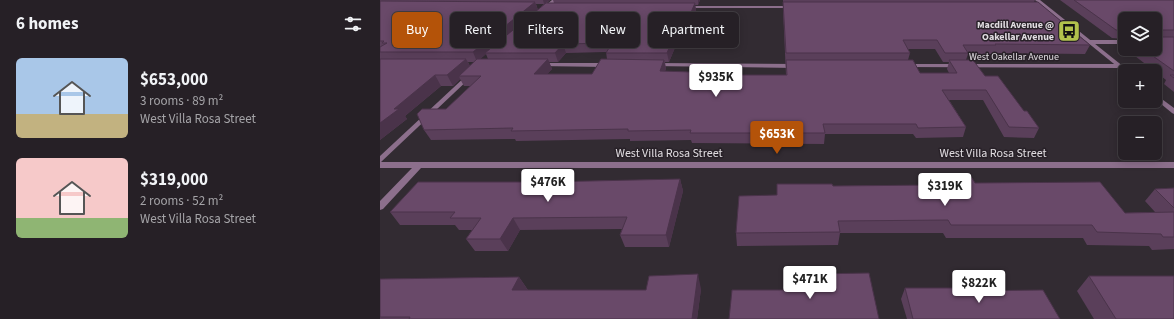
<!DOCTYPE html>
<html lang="en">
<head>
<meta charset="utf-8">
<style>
	:root { --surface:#262026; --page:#322d32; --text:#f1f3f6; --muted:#a4a3a7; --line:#423e43; --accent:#b45309 }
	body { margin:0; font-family:"Source Sans 3",sans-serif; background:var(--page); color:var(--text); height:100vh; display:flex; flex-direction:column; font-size:15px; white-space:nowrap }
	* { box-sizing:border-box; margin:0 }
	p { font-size:13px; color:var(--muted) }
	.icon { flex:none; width:22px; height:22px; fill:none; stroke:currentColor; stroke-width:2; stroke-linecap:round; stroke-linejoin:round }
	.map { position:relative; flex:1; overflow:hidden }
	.side { display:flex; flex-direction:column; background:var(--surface); width:380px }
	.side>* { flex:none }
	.guide { position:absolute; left:12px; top:12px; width:380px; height:36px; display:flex; gap:8px }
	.fabs { position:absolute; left:738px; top:12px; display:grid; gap:8px }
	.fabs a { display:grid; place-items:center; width:44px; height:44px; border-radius:6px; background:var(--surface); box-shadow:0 2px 10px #0003,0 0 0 1px var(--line); font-size:20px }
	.price { position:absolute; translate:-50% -34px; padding:0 9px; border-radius:4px; background:#fff; color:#222; font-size:13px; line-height:26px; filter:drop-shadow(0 1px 2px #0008) }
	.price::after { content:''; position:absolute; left:50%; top:24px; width:12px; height:9px; margin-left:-6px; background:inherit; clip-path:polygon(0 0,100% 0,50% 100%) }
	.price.active { background:var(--accent); color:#fff }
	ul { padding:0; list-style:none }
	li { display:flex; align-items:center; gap:12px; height:100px; padding:0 16px }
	li span { display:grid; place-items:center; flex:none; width:112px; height:80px; border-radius:6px; color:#555 }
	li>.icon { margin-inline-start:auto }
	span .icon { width:48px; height:48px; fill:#fffc; stroke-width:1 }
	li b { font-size:17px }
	h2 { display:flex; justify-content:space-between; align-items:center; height:48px; padding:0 16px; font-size:17px }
	.chip { padding:0 14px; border-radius:6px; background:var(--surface); box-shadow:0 2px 10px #0003,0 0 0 1px var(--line); font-size:14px; line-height:36px }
	.chip.active { background:var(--accent); color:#fff }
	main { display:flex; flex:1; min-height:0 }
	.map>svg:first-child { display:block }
</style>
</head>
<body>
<main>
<section class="side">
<h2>6 homes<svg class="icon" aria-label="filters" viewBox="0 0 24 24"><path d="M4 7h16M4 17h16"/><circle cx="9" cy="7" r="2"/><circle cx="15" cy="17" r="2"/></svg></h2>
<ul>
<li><span style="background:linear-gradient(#a9c7e8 70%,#c2b280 0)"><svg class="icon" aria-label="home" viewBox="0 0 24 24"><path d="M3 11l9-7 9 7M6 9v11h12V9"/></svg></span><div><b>$653,000</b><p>3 rooms · 89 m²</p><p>West Villa Rosa Street</p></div></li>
<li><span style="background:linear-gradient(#f6c9c9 75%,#8fb573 0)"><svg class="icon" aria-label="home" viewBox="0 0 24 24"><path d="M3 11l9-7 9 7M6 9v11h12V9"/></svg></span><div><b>$319,000</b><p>2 rooms · 52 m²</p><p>West Villa Rosa Street</p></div></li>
</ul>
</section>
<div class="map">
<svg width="794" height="319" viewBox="0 0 794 319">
	<rect width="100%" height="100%" fill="#322b32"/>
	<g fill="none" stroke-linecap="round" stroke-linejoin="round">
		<g fill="#8c6f8c" fill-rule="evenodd">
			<polygon points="172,0 177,0 165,11 161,11 161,9"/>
			<polygon points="304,6 412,6 414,7 412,8 304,8"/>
			<polygon points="745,40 745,44 710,44 707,42 710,40"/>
			<polygon points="160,63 227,63 230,65 227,67 158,66 158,64"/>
			<polygon points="274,63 417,64 420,66 417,68 272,66 271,65"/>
			<polygon points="526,64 740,64 743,66 740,68 524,67 523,66"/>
			<polygon points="89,74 92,76 91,77 1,162 794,162 794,168 41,168 3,209 0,210 0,201 32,168 0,168 0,156 87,75"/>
		</g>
		<g fill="#8c6f8c" fill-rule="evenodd">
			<polygon points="655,0 660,0 749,71 744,72"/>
			<polygon points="775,94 794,108 794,114 792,113 775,99"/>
		</g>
	</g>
	<g fill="#5a3f5a" fill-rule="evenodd">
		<path d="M 0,0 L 170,0 L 167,3 L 174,3 L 173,0 L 320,0 L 318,5 L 315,5 L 316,10 L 310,26 L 304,26 L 289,62 L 285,62 L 286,69 L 285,71 L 312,74 L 351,75 L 406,75 L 403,10 L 403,0 L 655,0 L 654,2 L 710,45 L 705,54 L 613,53 L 613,54 L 588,54 L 586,60 L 644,111 L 659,128 L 654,138 L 624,137 L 603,100 L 569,100 L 586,127 L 583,137 L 536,138 L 533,134 L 445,134 L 444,144 L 312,143 L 311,140 L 250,141 L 250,139 L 136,141 L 135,139 L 51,140 L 44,130 L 91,86 L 84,86 L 80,79 L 73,86 L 61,86 L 25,116 L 27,119 L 0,140 ZM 156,4 L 164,4 L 158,10 ZM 528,49 L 555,49 L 563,62 L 569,62 L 567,69 L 569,73 L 540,73 L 528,60 L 530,53 ZM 226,52 L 227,59 L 212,74 L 167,74 L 172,69 L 169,62 L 178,62 L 186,53 ZM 106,54 L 108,59 L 100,59 ZM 88,62 L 95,62 L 90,66 Z"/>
		<polygon points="680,0 794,0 794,92 784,84 786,80 746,49 775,49 745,19 745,49 741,46 744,39 732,38"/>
		<polygon points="551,178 595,183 745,213 775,212 765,201 775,189 794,188 794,249 772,250 769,246 707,245 703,238 566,238 563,233 460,233 458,245 357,246 356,233 397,195 453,186 549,185"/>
		<polygon points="300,179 303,191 289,247 245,247 240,235 242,229 140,230 128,251 95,251 86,239 92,230 79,230 75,225 20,225 10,212 165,182"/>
		<polygon points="432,274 499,319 431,290"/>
		<polygon points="709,276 794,319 714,319 697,291"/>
		<polygon points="139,277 148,290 266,290 321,289 317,319 0,319 0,279"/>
		<polygon points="525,288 575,291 680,319 527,319 521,299"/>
	</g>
	<g fill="#4a334a">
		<polygon points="163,0 170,0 164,4"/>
		<polygon points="318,0 320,0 318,5"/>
		<polygon points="155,2 158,10 105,53 106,54 97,62 93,52"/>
		<polygon points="315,3 316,10 310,26 309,17"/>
		<polygon points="302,17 304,26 289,62 287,53"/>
		<polygon points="183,44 186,53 178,62 175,53"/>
		<polygon points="86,59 91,68 79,76 80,79 73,86 67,75"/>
		<polygon points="168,59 172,69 158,84 154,74"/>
		<polygon points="284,60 286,69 282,80 280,71"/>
		<polygon points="55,75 61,86 25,116 27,119 0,140 0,123 14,109"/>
		<polygon points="300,179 303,191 289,247 286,235"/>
		<polygon points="133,218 140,230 128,251 120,239"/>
		<polygon points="318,274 321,289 317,319 312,319"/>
		<polygon points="139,277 149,292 132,290"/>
	</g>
	<g fill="#694969" stroke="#4a334a">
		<polygon points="694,0 794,0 794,30 780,30 779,31 780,37 794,37 794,71 763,49 775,49 775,19 745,19 745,30 736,30"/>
		<polygon points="0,1 155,2 93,52 0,52 0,47 7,43 2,43 4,41 0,41"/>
		<polygon points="403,2 658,2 710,45 615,44 616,45 583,45 588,53 565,53 557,40 523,40 530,53 406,53"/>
		<polygon points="166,3 315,3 309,17 302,17 287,53 226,53 232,43 183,44 175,53 105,53"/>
		<polygon points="0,59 86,59 67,75 55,75 14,109 19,109 0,123"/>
		<polygon points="97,59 168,59 154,74 212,74 221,59 284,60 280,71 312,72 311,74 351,75 407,75 406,60 533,60 540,73 577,73 569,60 593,60 605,76 618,76 644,111 647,111 659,128 629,127 606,90 562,90 586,127 538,128 536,124 443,124 445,133 310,133 311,130 248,131 248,129 131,131 133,128 44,130 37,114 42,109 66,109 101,76 79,76"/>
		<polygon points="790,75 794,75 794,78"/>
		<polygon points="551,178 592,178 595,183 720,182 745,213 794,212 794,237 783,237 781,234 717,232 712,225 571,225 568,220 458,221 460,232 356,233 359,196 397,195 397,184 452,184 453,186 554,185"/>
		<polygon points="300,179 286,235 240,235 247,217 133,218 120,239 86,239 101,218 70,218 75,212 10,212 38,182 165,182"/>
		<polygon points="794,188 794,208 775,189"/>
		<polygon points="489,273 499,319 349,319 352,290 434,290 432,274"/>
		<polygon points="318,274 312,319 29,319 30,317 0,317 0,279 139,277 132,290 266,290 269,276"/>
		<polygon points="709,276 794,276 794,319 736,319"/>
		<polygon points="525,288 574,288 575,291 663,290 680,319 533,319"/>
	</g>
	<defs>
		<g id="bus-square" transform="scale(1.15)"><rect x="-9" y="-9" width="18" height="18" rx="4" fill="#b2c34c" stroke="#282128"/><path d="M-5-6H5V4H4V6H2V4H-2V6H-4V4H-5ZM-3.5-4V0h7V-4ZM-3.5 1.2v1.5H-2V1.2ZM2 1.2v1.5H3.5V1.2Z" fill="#111"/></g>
	</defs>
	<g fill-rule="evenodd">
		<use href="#bus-square" x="689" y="31"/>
	</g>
	<g text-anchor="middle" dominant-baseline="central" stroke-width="3" stroke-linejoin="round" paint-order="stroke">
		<g font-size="10" font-weight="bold" fill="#e0dce0" stroke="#282128" text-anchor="end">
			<text x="674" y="25">Macdill Avenue @<tspan x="674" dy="12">Oakellar Avenue</tspan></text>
		</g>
		<g font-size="10" fill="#e0dce0" stroke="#282128">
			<text x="634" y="57">West Oakellar Avenue</text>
		</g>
		<g font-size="12" fill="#e0dce0" stroke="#282128">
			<text x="289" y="153">West Villa Rosa Street</text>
			<text x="613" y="153">West Villa Rosa Street</text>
		</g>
	</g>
</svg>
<div class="fabs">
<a><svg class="icon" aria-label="layers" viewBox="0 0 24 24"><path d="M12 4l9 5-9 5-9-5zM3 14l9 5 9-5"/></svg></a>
<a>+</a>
<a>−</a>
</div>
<b class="price" style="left:336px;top:98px">$935K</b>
<b class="price active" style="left:397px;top:155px">$653K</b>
<b class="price" style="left:168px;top:203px">$476K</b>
<b class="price" style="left:565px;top:207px">$319K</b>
<b class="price" style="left:430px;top:300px">$471K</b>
<b class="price" style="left:599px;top:304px">$822K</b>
<div class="guide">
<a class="chip active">Buy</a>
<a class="chip">Rent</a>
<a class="chip">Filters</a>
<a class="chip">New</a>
<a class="chip">Apartment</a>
</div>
</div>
</main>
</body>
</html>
